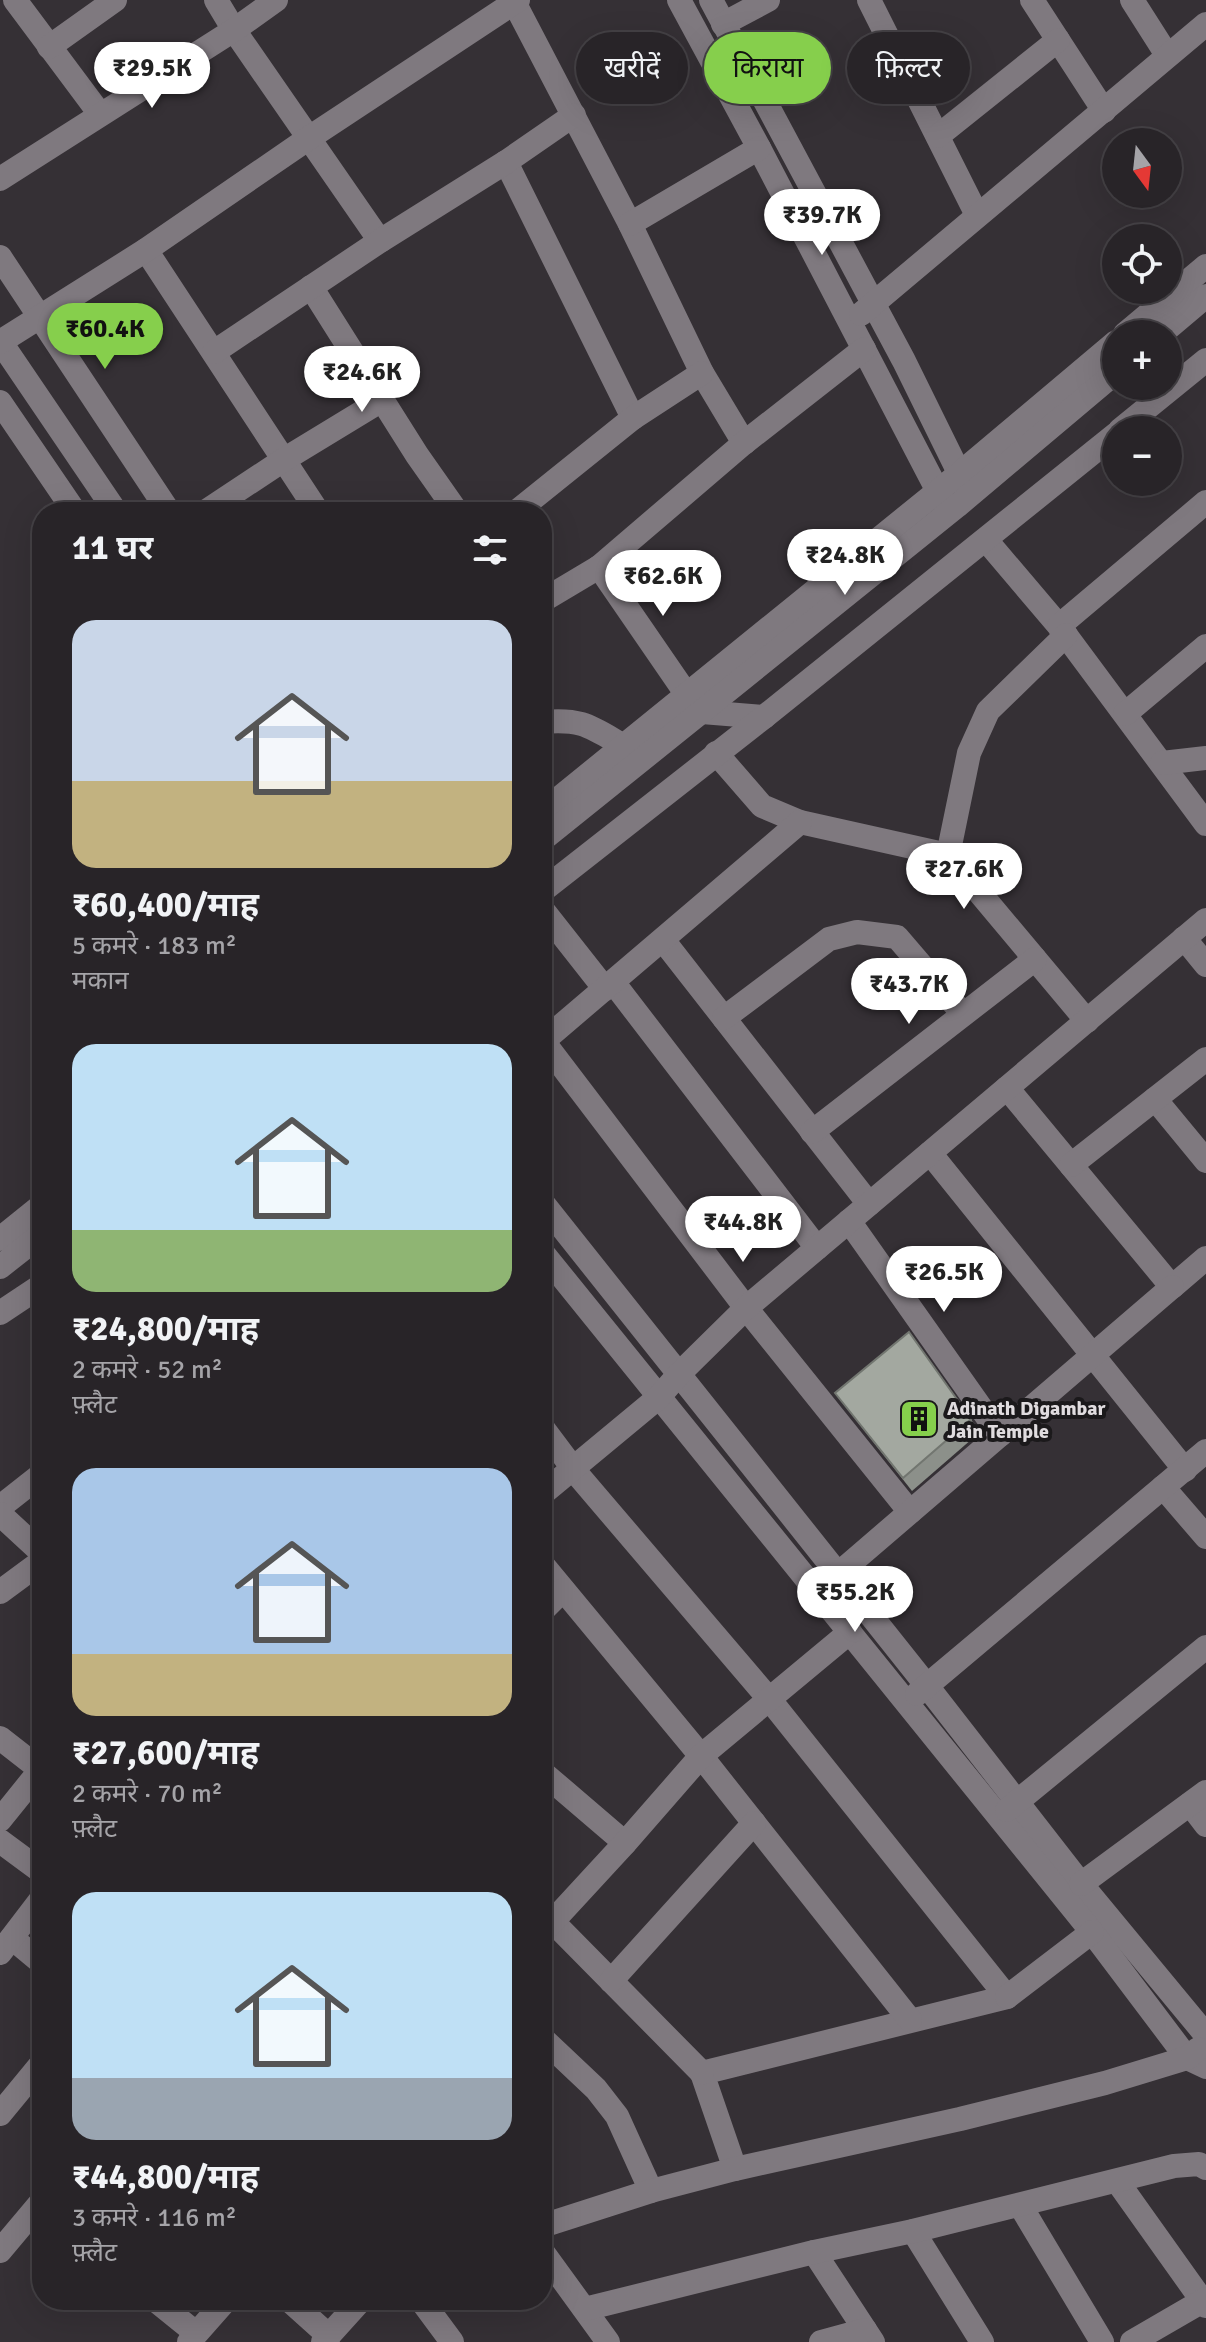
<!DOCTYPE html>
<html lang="hi">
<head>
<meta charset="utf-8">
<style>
	:root { --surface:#282428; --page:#302c30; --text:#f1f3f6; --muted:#a5a4a8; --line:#444145; --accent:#86cf4c }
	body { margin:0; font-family:Signika,"Noto Sans Devanagari",sans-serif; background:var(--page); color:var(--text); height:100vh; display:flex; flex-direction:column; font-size:30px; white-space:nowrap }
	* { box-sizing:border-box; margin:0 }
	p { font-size:26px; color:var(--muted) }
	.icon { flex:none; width:44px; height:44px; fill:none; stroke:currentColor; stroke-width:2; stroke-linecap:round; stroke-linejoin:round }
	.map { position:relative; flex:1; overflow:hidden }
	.panel { position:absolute; left:32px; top:502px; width:520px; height:1808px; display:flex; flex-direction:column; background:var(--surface); border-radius:32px; box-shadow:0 8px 32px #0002,0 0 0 2px var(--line) }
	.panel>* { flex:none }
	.guide { position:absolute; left:576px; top:32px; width:510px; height:72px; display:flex; gap:16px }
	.needle { width:52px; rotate:165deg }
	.controls { position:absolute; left:1102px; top:128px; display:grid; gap:16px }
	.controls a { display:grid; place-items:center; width:80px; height:80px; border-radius:50%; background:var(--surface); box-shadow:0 8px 32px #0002,0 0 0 2px var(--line); font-size:40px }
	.price { position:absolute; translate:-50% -68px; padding:0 18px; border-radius:28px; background:#fff; color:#222; font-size:26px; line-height:52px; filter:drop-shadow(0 2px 4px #0008) }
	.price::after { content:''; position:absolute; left:50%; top:48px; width:24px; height:18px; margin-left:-12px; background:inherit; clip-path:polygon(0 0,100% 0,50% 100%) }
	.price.active { background:var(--accent); color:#111 }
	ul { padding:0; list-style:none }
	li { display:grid; align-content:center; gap:16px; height:424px; padding:0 40px }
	li span { display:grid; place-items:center; height:248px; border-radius:24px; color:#555 }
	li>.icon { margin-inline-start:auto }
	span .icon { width:144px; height:144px; fill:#fffc; stroke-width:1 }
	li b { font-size:34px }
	h2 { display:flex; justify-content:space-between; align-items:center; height:96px; padding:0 40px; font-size:34px }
	.pill { padding:0 28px; border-radius:36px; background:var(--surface); box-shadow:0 8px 32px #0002,0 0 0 2px var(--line); font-size:28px; line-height:72px }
	.pill.active { background:var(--accent); color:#111 }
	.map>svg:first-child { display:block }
</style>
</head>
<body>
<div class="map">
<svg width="1206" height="2342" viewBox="0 0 1206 2342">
	<rect width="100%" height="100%" fill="#353035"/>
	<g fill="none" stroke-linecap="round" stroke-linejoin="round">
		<g stroke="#7f797f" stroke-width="24">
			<polyline points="15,0 100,114"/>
			<polyline points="216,0 234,30 380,241"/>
			<polyline points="679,0 759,148 944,503"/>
			<polyline points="711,0 904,361 966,487"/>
			<polyline points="869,0 977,215"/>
			<polyline points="1032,0 1104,111"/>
			<polyline points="1132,0 1167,55"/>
			<polyline points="514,2 630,224 702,373 744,443"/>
			<polyline points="723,24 768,0"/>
			<polyline points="49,47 115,0"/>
			<polyline points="938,136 1058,40"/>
			<polyline points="506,162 633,418"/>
			<polyline points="0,179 234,30 276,0"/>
			<polyline points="630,224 759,148"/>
			<polyline points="146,250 318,512"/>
			<polyline points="0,257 169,512"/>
			<polyline points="311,287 417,455 457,512"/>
			<polyline points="861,314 1206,24"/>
			<polyline points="1125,334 1206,266"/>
			<polyline points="1161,334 1206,296"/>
			<polyline points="0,341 116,512"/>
			<polyline points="0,342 146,250 309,138 518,0"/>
			<polyline points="214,352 380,241 506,162 574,115"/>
			<polyline points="0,402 75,512"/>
			<polyline points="1120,430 1206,360"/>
			<polyline points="205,512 285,459 382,400"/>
			<polyline points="516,512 633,418 702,373"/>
			<polyline points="986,540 1059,626 1206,824"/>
			<polyline points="599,567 687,695"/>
			<polyline points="542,601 599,567 744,443 864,349"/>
			<polyline points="1059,626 1206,502"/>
			<polyline points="1066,635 988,711 969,753 948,855 1087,1021"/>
			<polyline points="702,712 764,717"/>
			<polyline points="1125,714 1206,646"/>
			<path d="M 542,722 C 582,718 591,727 624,746"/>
			<polyline points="716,753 762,806 800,822 948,855"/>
			<polyline points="1162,763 1206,758"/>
			<polyline points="542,812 959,474 1116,342"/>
			<polyline points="542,840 957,506 1116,372"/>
			<polyline points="542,891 764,717 1116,434"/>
			<polyline points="542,909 605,989"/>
			<polyline points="1184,938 1206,965"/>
			<polyline points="663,940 869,1204"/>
			<polyline points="613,982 817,1248"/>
			<polyline points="724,1018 829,939 857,932 897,937 963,1014"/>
			<polyline points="543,1041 746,1308 910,1512"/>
			<polyline points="542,1042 800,822"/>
			<polyline points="1007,1088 1172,1287 1206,1258"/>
			<polyline points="1155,1099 1206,1161"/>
			<polyline points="812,1132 1035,959"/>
			<polyline points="930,1153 1185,1470"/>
			<polyline points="1071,1165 1206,1059"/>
			<polyline points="542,1202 927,1686 1081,1884 1206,2035"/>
			<polyline points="849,1221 1000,1435"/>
			<polyline points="0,1239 42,1205"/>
			<polyline points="542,1252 1092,1932 1187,2058 1206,2067"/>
			<polyline points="0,1267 42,1234"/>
			<polyline points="0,1313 42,1285"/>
			<polyline points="542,1427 578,1475 770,1700 1007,1997 702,2073 735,2169"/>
			<polyline points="1163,1487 1206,1537"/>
			<polyline points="542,1494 659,1397 679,1374 746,1308 1206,920"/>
			<polyline points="0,1507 42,1474"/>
			<polyline points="0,1514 42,1553"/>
			<polyline points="542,1564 701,1756 910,2020"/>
			<polyline points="838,1574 1172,1287"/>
			<polyline points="0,1592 42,1561"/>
			<polyline points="542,1611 563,1590"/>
			<polyline points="917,1694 1206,1451"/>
			<polyline points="0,1738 41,1770"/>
			<polyline points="542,1772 625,1843"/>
			<polyline points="1190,1804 1206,1825"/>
			<polyline points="1007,1810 1206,1647"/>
			<polyline points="0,1820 42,1768"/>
			<polyline points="0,1841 42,1872"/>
			<polyline points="1081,1884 1206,1792"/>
			<polyline points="553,1922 702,2073"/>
			<polyline points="542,1933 625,1843 701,1756 850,1632"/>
			<polyline points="12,1938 42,1963"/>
			<polyline points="0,1953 42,1898"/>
			<polyline points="611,1981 754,1823"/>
			<polyline points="1007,1997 1092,1932"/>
			<polyline points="542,2038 596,2089 617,2116 651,2191"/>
			<polyline points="0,2114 42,2063"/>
			<polyline points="1117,2181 1206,2306"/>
			<polyline points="1020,2205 1102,2342"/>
			<polyline points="542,2226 651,2191 735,2169 960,2119 1105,2083 1187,2058 1198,2049"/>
			<polyline points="913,2231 982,2342"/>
			<polyline points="0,2251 42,2201"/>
			<polyline points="542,2251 608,2342"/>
			<polyline points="814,2252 873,2342"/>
			<polyline points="155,2300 196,2333"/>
			<polyline points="289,2300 329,2336"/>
			<polyline points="421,2300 452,2342"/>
			<polyline points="585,2309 814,2252 913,2231 1174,2166 1199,2164 1206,2168"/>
			<polyline points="189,2342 226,2300"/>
			<polyline points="323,2342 361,2300"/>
			<polyline points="821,2342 865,2330"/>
			<polyline points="1132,2342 1206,2299"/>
		</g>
	</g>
	<polygon fill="#8c908a" points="909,1332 980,1432 912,1491 835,1393"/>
	<polygon fill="#a3a8a0" stroke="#727670" stroke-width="2" points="909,1332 971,1419 903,1478 835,1393"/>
	<defs>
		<g id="building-square" transform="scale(2)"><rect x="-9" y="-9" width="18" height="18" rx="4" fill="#86cf4c" stroke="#1b191b"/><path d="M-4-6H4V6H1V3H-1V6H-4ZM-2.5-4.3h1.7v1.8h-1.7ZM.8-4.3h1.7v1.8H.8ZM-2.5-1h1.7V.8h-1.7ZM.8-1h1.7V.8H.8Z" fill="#111"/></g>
	</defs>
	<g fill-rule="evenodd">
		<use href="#building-square" x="919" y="1419"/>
	</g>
	<g text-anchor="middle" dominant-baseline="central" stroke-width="8" stroke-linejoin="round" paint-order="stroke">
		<g font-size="20" font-weight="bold" fill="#e0dcdf" stroke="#1b191b" text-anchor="start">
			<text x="947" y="1408">Adinath Digambar<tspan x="947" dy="23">Jain Temple</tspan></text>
		</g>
	</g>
</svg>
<div class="controls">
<a><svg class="needle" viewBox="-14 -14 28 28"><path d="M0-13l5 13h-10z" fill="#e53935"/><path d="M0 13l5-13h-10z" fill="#a5a4a8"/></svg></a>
<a><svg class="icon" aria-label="locate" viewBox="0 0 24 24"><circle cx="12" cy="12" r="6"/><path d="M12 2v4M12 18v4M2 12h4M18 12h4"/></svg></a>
<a>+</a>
<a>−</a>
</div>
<b class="price" style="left:152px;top:110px">₹29.5K</b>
<b class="price" style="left:822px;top:257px">₹39.7K</b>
<b class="price active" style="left:105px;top:371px">₹60.4K</b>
<b class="price" style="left:362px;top:414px">₹24.6K</b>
<b class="price" style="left:845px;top:597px">₹24.8K</b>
<b class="price" style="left:663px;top:618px">₹62.6K</b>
<b class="price" style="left:964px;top:911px">₹27.6K</b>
<b class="price" style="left:909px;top:1026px">₹43.7K</b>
<b class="price" style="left:743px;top:1264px">₹44.8K</b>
<b class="price" style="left:944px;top:1314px">₹26.5K</b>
<b class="price" style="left:855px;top:1634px">₹55.2K</b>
<div class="guide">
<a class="pill">खरीदें</a>
<a class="pill active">किराया</a>
<a class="pill">फ़िल्टर</a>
</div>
<section class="panel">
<h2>11 घर<svg class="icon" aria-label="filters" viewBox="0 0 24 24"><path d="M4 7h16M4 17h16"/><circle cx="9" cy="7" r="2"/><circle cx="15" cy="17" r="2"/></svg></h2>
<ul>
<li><span style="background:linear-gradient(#c9d6e8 65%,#c2b280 0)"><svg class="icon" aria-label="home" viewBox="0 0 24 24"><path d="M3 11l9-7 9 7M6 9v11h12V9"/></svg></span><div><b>₹60,400/माह</b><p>5 कमरे · 183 m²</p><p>मकान</p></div></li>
<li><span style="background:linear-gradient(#bfe0f5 75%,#8fb573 0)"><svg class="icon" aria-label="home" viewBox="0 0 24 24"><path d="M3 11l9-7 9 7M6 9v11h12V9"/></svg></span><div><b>₹24,800/माह</b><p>2 कमरे · 52 m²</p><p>फ़्लैट</p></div></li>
<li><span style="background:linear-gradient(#a9c7e8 75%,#c2b280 0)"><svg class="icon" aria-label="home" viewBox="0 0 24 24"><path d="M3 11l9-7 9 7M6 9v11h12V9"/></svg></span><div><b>₹27,600/माह</b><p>2 कमरे · 70 m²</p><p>फ़्लैट</p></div></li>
<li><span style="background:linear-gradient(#bfe0f5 75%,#9aa5b1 0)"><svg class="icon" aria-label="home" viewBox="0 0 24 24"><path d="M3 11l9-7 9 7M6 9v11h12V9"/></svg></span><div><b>₹44,800/माह</b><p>3 कमरे · 116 m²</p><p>फ़्लैट</p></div></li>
</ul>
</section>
</div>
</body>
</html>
